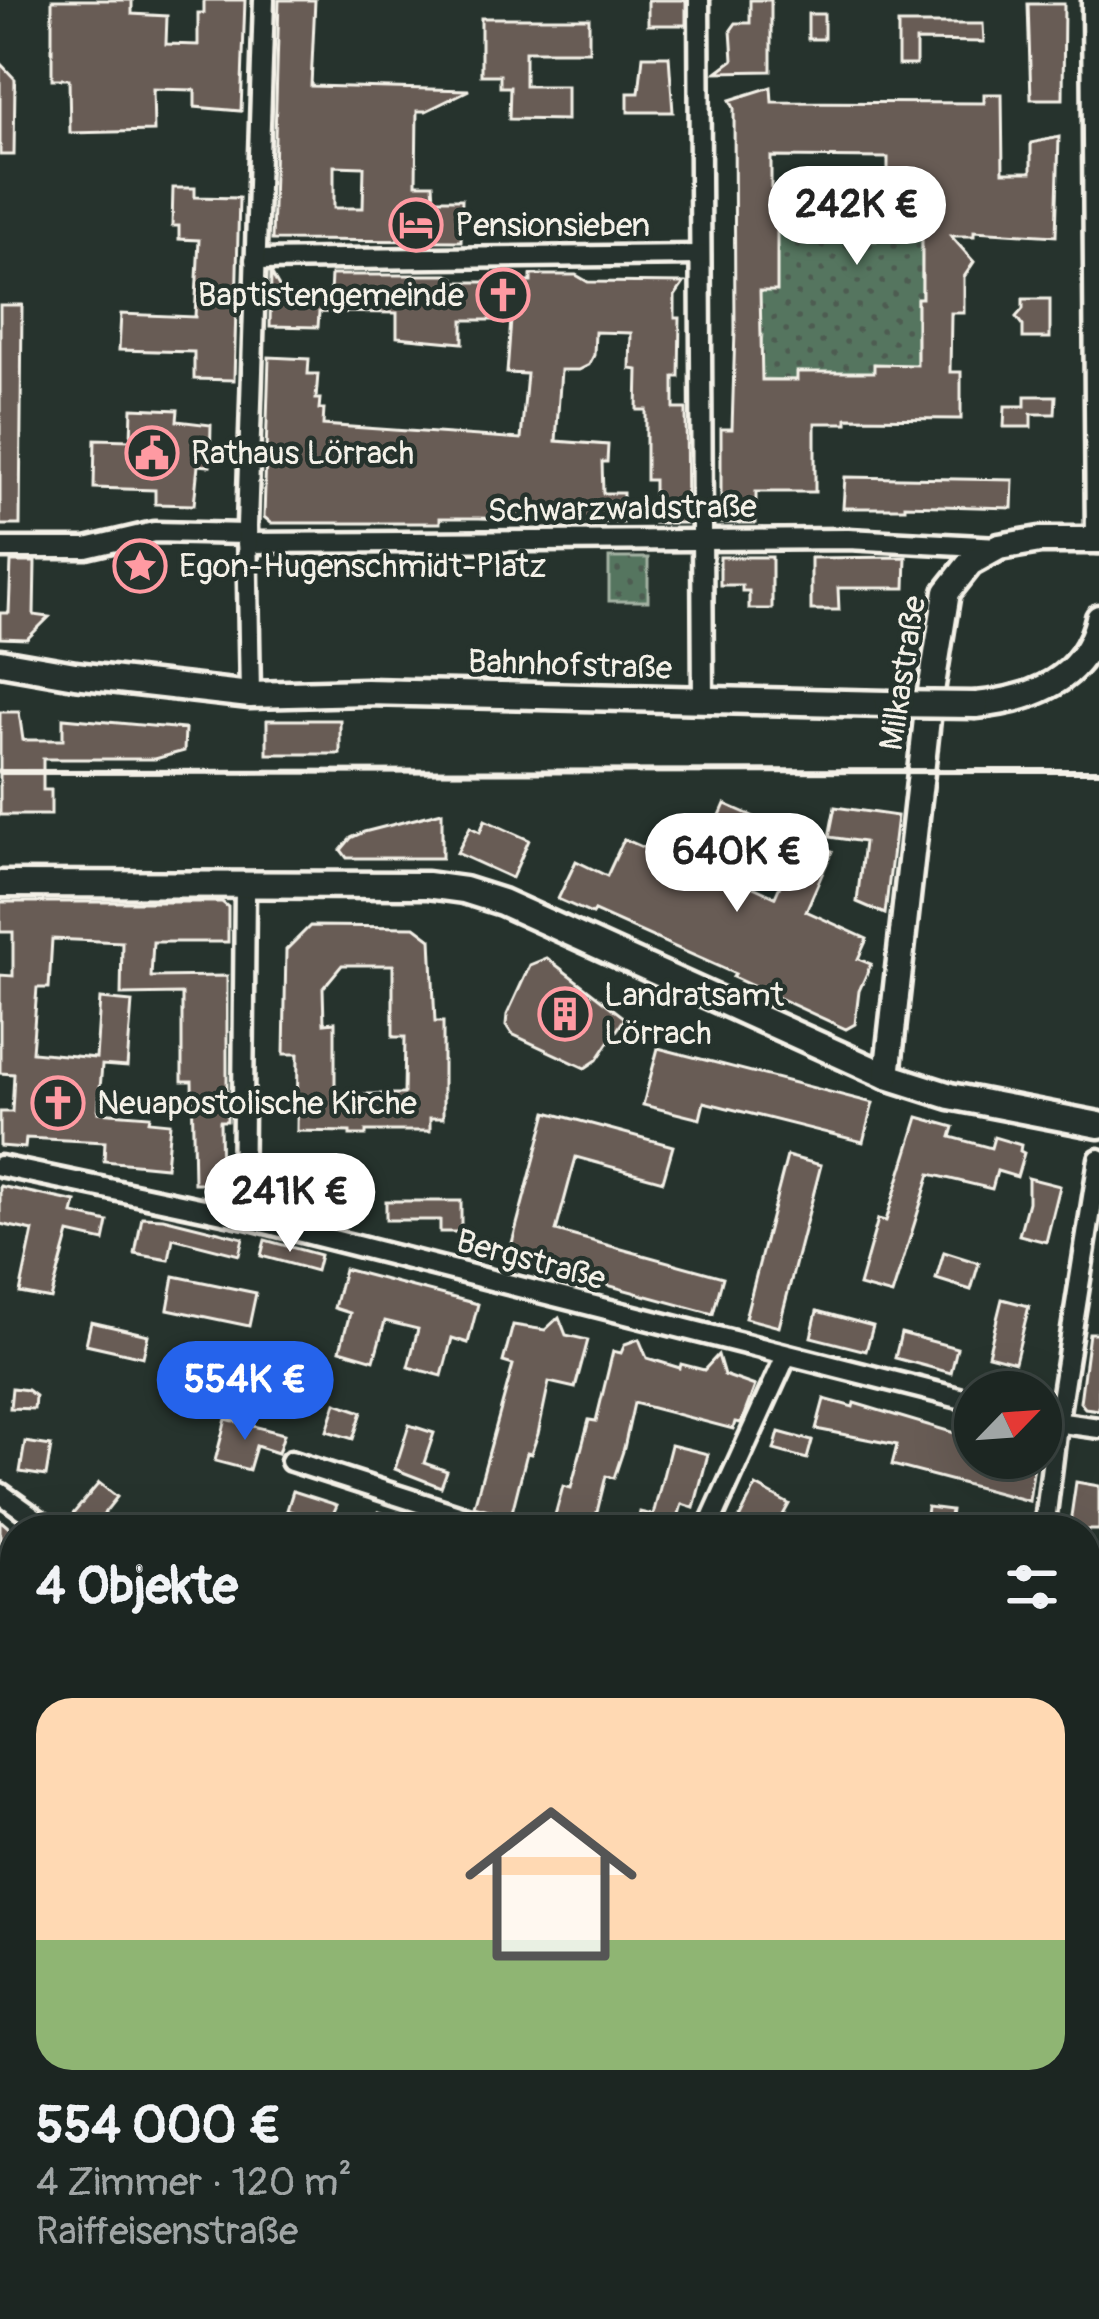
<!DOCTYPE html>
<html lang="de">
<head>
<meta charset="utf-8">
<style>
	:root { --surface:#1c2622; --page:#252e2a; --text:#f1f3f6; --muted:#a0a5a5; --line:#3a4340; --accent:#2563eb }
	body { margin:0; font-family:Pangolin,sans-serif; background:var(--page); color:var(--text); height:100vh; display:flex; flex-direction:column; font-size:45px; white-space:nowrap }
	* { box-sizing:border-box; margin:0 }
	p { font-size:39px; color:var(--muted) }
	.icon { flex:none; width:66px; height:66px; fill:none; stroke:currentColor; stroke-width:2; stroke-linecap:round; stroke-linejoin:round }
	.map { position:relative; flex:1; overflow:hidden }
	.side { position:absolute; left:0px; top:1515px; width:1101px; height:804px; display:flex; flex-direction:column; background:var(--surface); border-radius:48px 48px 0 0; box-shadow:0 12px 48px #0002,0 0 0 3px var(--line) }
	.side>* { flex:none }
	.needle { width:78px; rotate:65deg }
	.controls { position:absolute; left:954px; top:1371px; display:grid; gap:24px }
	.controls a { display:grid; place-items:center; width:108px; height:108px; border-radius:50%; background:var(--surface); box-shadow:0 12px 48px #0002,0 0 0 3px var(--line); font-size:60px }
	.price { position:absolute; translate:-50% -102px; padding:0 27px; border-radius:42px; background:#fff; color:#222; font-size:39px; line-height:78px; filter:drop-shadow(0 3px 6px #0008) }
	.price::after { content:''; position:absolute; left:50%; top:72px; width:36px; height:27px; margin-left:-18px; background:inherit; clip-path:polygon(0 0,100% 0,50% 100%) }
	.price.on { background:var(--accent); color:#fff }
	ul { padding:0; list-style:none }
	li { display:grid; align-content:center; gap:24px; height:636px; padding:0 36px }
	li+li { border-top:3px solid var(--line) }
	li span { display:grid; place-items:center; height:372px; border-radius:36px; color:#555 }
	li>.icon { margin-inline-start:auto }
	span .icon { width:216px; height:216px; fill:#fffc; stroke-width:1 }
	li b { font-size:51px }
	h2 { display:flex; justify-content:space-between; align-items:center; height:144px; padding:0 36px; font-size:51px }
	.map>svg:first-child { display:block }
</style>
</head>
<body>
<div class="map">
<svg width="1099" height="2319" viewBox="0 0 1099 2319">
	<defs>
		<pattern id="forest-firs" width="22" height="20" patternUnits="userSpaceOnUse" patternTransform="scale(3)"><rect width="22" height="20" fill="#54745e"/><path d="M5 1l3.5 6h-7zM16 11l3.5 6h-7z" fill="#4e5c51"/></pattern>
		<pattern id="park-dots" width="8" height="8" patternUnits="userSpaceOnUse" patternTransform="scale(3)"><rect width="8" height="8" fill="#54745e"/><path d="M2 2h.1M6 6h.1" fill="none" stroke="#4e5c51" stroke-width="1.8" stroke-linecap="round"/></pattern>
	</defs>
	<rect width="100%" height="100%" fill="#26332d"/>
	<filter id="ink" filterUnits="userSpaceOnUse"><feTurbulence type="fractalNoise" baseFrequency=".00833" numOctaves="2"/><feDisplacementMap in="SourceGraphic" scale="24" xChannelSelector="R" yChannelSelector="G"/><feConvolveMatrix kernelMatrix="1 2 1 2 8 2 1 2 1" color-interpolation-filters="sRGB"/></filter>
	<g filter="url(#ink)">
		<g fill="#54745e" stroke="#a4b2a3" stroke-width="3">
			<polygon points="0,2036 15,2053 15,2118 0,2114"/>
			<polygon points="5,2174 15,2175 15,2215 0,2228 0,2177"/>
		</g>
		<g fill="url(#forest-firs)" stroke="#a4b2a3" stroke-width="3">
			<polygon points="0,1723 15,1744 15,2053 0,2036"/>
			<polygon points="0,2114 15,2118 15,2175 0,2177"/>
			<polygon points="15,2215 15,2304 349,2304 338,2319 0,2319 0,2228"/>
		</g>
		<g fill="url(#park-dots)" stroke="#a4b2a3" stroke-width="3">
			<polygon points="777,225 864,230 864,241 876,241 876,230 922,228 922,298 917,299 917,372 875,364 874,376 798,372 797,380 757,379 762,335 755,335 760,291"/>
			<rect x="609" y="558" width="39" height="43"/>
		</g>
		<g fill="#675b55" stroke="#f4f1e8" stroke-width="3" fill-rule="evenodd">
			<polygon points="52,0 132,0 132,14 167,16 166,44 198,45 198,13 204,13 204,0 245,0 241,111 195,107 195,90 153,89 154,131 70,133 69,79 52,79"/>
			<path d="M 279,0 L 315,0 L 311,86 L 469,90 L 426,111 L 417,111 L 416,184 L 433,184 L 434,199 L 462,199 L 461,241 L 272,240 ZM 334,166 L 364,167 L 363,208 L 334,208 Z"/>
			<rect x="648" y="0" width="38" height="25"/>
			<polygon points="750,0 771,0 771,71 717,72 733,60 731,30 736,23 750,23"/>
			<polygon points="1028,4 1064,4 1063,99 1031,99"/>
			<rect x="808" y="14" width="16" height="25"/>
			<polygon points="481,18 589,18 589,51 525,51 525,86 567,86 567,120 509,119 510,87 500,87 500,75 481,75"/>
			<polygon points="898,24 983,24 984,42 916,41 916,65 898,65"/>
			<polygon points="643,56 669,56 673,112 628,112 628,93 639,93"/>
			<polygon points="0,63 15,79 14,155 0,155"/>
			<path d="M 771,87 L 772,102 L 984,103 L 984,94 L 1002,94 L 1003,172 L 1031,172 L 1031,143 L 1059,137 L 1056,236 L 974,231 L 974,236 L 951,236 L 974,262 L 964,277 L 964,313 L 951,313 L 950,372 L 961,372 L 961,419 L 847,418 L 847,423 L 815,423 L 815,492 L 756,492 L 756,523 L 721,523 L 721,429 L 732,429 L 735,330 L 734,108 L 730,100 ZM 771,157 L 888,158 L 888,186 L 777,191 L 771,188 ZM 777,225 L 821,225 L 821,230 L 922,231 L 922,298 L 917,298 L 917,365 L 874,364 L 874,372 L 797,372 L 797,380 L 762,380 L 760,291 L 777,291 Z"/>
			<polygon points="173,188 195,188 195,197 239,198 234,380 194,379 194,352 119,350 121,314 195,317 199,240 179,239 179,226 172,226"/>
			<polygon points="271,273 283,294 330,295 331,275 448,275 454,278 454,282 531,282 531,275 576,275 588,282 684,283 675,296 675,318 680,318 679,377 674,377 674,409 686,409 687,523 654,523 654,480 646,480 646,410 637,410 638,370 630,369 631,333 595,332 594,355 589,365 579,370 561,370 556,441 608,445 607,462 602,462 603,493 623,493 623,523 479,518 440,518 440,523 271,523 264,517 269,357 309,359 308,374 318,374 316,399 320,399 319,409 324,409 323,425 521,439 527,374 507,373 511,320 463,320 463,343 397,337 397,313 319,312 318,327 270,326"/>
			<polygon points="1023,299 1050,299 1050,338 1023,338 1023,326 1016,317 1023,309"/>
			<polygon points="0,305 22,305 20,525 0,525"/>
			<polygon points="1025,396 1056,396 1055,414 1031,414 1031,427 1004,427 1005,406 1025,406"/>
			<polygon points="132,408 178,410 177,421 211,425 210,466 198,465 194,505 155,504 155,490 94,488 95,439 131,440"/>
			<polygon points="845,477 1013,480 1012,508 905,505 905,508 843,508"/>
			<polygon points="720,557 772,557 772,609 749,609 749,591 742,591 742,585 720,585"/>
			<polygon points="906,557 905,588 838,588 839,610 811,610 811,558"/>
			<polygon points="11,562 35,562 34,615 49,617 27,639 0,638 0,613 9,613"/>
			<polygon points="0,712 19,712 23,740 63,740 63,718 185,729 184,751 155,759 43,759 43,790 51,790 51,815 0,815"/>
			<rect x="267" y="720" width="73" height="34"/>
			<polygon points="725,804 832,851 806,911 867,939 858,959 871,964 859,991 855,1024 846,1029 733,977 735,974 594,911 592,914 558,899 576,861 607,876 624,839 674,861 677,852 775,897 787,870 711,836"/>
			<polygon points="835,807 897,816 885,914 857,902 864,842 829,837"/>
			<polygon points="442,812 442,858 347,858 341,850 351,838 364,832"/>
			<polygon points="485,820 529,840 512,878 457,853 470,827 480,832"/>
			<polygon points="0,902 222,902 228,907 228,942 153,942 151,977 227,976 227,1121 220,1121 221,1183 194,1183 192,1081 182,1081 182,994 121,995 122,942 52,939 49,988 37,988 32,1052 96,1058 100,999 132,1002 127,1067 102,1065 98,1112 150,1116 149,1121 170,1123 166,1167 104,1161 105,1142 26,1138 25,1148 0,1146 0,1112 12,1112 14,1074 0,1073 0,975 13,976 13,932 0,932"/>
			<path d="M 310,926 L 415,927 L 431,939 L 435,1022 L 443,1022 L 443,1118 L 430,1118 L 430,1131 L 366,1131 L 366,1135 L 350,1135 L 350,1132 L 297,1131 L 298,1054 L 284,1054 L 286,950 ZM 342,965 L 393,965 L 393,1037 L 405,1037 L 404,1094 L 335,1094 L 335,1022 L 324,1023 L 323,988 Z"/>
			<polygon points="547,958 625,1018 597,1060 585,1068 512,1034 506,1025 507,1015 530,965"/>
			<polygon points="658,1048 873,1103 863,1142 704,1102 700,1119 643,1105"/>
			<polygon points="547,1112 673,1146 663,1181 576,1157 556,1231 723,1277 713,1314 508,1258"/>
			<polygon points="918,1117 954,1127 951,1137 991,1148 994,1137 1021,1145 1020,1151 1024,1153 1017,1177 997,1171 992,1189 930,1174 892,1295 859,1286 878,1219 886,1221"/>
			<polygon points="787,1156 821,1165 779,1327 745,1318"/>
			<polygon points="1028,1178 1060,1186 1046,1242 1019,1235 1028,1202"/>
			<polygon points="0,1186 76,1202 73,1214 108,1222 104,1241 69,1233 51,1299 20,1293 33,1231 0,1224"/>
			<polygon points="386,1201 461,1201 461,1232 440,1232 440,1220 386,1220"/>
			<polygon points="142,1217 163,1218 243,1238 239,1255 173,1238 169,1260 135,1254"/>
			<polygon points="265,1240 320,1255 316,1271 261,1256"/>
			<polygon points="944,1252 979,1263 971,1290 936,1279"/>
			<polygon points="344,1269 478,1304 468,1343 452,1338 442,1376 408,1367 418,1329 385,1321 374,1360 340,1350 350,1313 334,1308"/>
			<polygon points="174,1276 256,1293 249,1326 168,1309"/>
			<polygon points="1002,1299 1029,1306 1015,1362 988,1355"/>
			<polygon points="817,1311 873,1326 866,1351 811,1337"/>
			<polygon points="559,1317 566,1335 588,1340 575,1388 549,1382 538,1434 531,1454 527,1453 511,1516 474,1506 513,1365 503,1362 513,1325 545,1330"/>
			<polygon points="91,1322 148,1335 143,1357 86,1344"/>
			<polygon points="901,1333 957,1348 951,1373 895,1358"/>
			<polygon points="1089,1333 1099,1333 1099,1410 1085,1408 1080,1402"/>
			<polygon points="639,1339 647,1358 680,1368 681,1364 704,1370 718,1355 724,1375 755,1386 741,1423 735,1422 733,1429 634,1403 624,1448 614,1478 606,1476 593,1528 551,1530 563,1486 571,1488 589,1420 596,1421 613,1351 621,1353 625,1344"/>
			<polygon points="12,1388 27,1390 35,1396 34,1409 10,1408"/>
			<polygon points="824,1399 853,1407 854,1403 975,1439 975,1458 1035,1458 1029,1501 892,1465 897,1445 816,1429"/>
			<polygon points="336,1403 362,1412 353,1439 327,1431"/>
			<polygon points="226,1419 284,1434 278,1453 256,1446 249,1470 215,1461"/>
			<polygon points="409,1425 434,1433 424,1463 447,1471 441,1487 395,1469"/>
			<polygon points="779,1432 812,1441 807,1459 774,1450"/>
			<polygon points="25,1442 51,1446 46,1476 20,1472"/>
			<polygon points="671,1445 708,1454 694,1508 682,1504 677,1521 690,1524 690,1530 636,1530 640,1512 653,1515"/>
			<polygon points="1076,1482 1099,1486 1099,1530 1069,1530"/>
			<polygon points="99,1483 117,1497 101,1517 117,1530 90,1530 72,1515"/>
			<polygon points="756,1486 789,1504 775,1530 754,1522 751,1528 738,1521"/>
			<polygon points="293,1491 337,1505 326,1530 307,1530 311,1519 287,1510"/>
			<polygon points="927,1507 951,1510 948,1530 924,1530"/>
			<polygon points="379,1512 397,1518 398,1513 439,1530 373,1530"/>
			<polygon points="0,1520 15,1533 15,1616 0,1603 0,1584 9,1573 0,1566"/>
			<polygon points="715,2304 761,2304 756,2319 710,2319"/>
		</g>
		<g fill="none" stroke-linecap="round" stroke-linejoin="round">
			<g stroke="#f4f1e8" stroke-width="27">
				<g id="minor">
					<polyline points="699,0 703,702"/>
					<polyline points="255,260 700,255"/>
					<polyline points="247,543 848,539 999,547"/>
					<polyline points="0,548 86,548 154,532 247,534"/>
					<polyline points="250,695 247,526 264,0"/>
					<polyline points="0,1166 242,1217 975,1402"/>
					<polyline points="242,1217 245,886"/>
					<polyline points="1041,1420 1099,1428"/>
					<polyline points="291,1461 505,1530"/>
					<polyline points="0,1493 52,1530"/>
					<polyline points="707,1530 786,1356"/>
					<polyline points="1044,1530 1057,1425 1099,1159"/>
					<polyline points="1086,1613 1099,1615"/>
					<polyline points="0,1699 15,1723"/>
					<polyline points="1086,1798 1099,1801"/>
					<polyline points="1086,1990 1099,1995"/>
					<polyline points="1086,2200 1099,2206"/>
					<polyline points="416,2304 419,2319"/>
					<polyline points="613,2304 631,2319"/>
					<polyline points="1013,2304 1018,2319"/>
				</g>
			</g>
			<g stroke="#f4f1e8" stroke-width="33">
				<g id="major">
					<polyline points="1095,0 1099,540"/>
					<polyline points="0,662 75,675 250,695 366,692 887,704"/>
					<path d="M 976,705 C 1033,700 1086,679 1099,618"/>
					<polyline points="0,884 427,885 464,890 502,902 887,1076 950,1096 1099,1125"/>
					<polyline points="887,1076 928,710 947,592 970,563 999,547 1040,540 1099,540"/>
				</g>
			</g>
			<use href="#minor" stroke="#26332d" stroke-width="18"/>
			<use href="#major" stroke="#26332d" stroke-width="24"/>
			<polyline stroke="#f4f1e8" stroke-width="6" points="0,772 1099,771"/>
			<g stroke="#f4f1e8" stroke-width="33" stroke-linecap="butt">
				<polyline id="major-bridge" points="887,704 976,705"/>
			</g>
			<use href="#major-bridge" stroke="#26332d" stroke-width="24"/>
		</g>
	</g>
	<defs>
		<g id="hotel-ring" transform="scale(2.7)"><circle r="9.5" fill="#26332d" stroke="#ff9aa2" stroke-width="1.5"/><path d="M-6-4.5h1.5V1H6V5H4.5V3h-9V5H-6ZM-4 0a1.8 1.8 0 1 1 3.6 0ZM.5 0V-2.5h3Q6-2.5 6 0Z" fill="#ff9aa2"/></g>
		<g id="church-ring" transform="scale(2.7)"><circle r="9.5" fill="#26332d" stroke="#ff9aa2" stroke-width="1.5"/><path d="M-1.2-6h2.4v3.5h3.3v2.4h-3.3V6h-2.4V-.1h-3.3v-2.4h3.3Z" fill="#ff9aa2"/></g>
		<g id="civic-ring" transform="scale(2.7)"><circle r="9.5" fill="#26332d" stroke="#ff9aa2" stroke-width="1.5"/><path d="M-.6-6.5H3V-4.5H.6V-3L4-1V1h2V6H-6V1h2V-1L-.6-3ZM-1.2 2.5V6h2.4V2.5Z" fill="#ff9aa2"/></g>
		<g id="sight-ring" transform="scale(2.7)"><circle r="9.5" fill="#26332d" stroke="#ff9aa2" stroke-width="1.5"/><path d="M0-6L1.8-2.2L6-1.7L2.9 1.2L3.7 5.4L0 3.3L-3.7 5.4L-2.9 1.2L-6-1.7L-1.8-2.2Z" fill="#ff9aa2"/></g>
		<g id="building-ring" transform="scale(2.7)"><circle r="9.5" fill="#26332d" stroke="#ff9aa2" stroke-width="1.5"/><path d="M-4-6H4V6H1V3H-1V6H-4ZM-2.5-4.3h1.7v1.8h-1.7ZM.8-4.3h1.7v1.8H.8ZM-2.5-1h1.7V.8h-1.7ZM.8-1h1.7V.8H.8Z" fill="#ff9aa2"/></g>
	</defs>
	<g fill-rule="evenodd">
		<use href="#hotel-ring" x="416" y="225"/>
		<use href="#church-ring" x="503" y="295"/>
		<use href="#civic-ring" x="152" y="453"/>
		<use href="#sight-ring" x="140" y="566"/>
		<use href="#building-ring" x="565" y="1014"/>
		<use href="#church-ring" x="58" y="1103"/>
	</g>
	<g text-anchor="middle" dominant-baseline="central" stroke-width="9" stroke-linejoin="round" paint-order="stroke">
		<g font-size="33" fill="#f4f1e8" stroke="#26332d" text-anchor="start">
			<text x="455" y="225">Pensionsieben</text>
			<text x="464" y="295" text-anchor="end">Baptistengemeinde</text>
			<text x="191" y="453">Rathaus Lörrach</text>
			<text x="179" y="566">Egon-Hugenschmidt-Platz</text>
			<text x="604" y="995">Landratsamt<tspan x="604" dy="38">Lörrach</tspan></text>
			<text x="97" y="1103">Neuapostolische Kirche</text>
		</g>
		<g font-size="33" fill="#f4f1e8" stroke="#26332d">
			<text transform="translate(622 509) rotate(-1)">Schwarzwaldstraße</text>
			<text transform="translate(570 665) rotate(2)">Bahnhofstraße</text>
			<text transform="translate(903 673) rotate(-81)">Milkastraße</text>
			<text transform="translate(531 1260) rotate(15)">Bergstraße</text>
		</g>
	</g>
</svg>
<div class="controls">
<a><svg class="needle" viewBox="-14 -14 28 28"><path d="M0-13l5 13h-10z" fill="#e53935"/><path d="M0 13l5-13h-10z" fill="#a0a5a5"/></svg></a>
</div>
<b class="price" style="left:857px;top:268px">242K €</b>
<b class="price" style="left:737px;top:915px">640K €</b>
<b class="price" style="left:290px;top:1255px">241K €</b>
<b class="price on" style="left:245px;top:1443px">554K €</b>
<section class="side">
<h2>4 Objekte<svg class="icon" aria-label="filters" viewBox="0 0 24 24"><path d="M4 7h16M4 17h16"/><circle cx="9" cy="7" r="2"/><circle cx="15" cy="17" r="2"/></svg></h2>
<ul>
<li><span style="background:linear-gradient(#ffd9b3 65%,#8fb573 0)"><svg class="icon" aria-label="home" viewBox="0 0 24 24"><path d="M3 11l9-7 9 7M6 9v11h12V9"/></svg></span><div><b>554 000 €</b><p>4 Zimmer · 120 m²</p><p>Raiffeisenstraße</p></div></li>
</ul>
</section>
</div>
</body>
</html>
